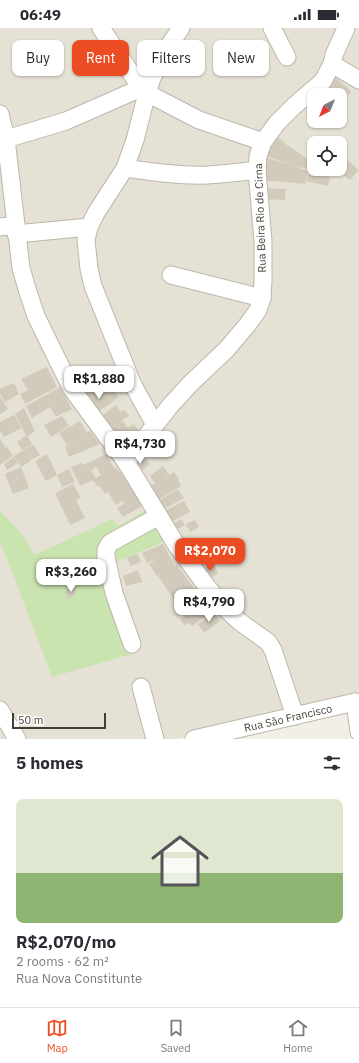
<!DOCTYPE html>
<html lang="en">
<head>
<meta charset="utf-8">
<style>
	:root { --surface:#fff; --page:#f7f7f7; --text:#2b2b33; --muted:#7c7c81; --line:#e1e1e2; --accent:#ec4c22 }
	body { margin:0; font-family:"IBM Plex Sans",sans-serif; background:var(--page); color:var(--text); height:100vh; display:flex; flex-direction:column; font-size:15px; white-space:nowrap }
	* { box-sizing:border-box; margin:0 }
	p { font-size:13px; color:var(--muted) }
	.icon { flex:none; width:22px; height:22px; fill:none; stroke:currentColor; stroke-width:2; stroke-linecap:round; stroke-linejoin:round }
	.map { position:relative; height:711px; overflow:hidden }
	.drawer { display:flex; flex-direction:column; background:var(--surface); flex:1 }
	.drawer>* { flex:none }
	.hud { position:absolute; left:12px; top:12px; width:335px; height:36px; display:flex; gap:8px }
	.needle { width:26px; rotate:222deg }
	.controls { position:absolute; left:307px; top:60px; display:grid; gap:8px }
	.controls a { display:grid; place-items:center; width:40px; height:40px; border-radius:8px; background:var(--surface); box-shadow:0 1px 3px #0004; font-size:20px }
	.scale { position:absolute; left:12px; bottom:10px; width:94px; box-sizing:border-box; padding-left:4px; border:2px solid #443f35; border-top:0; font-size:11px; line-height:14px; white-space:nowrap; color:#443f35; -webkit-text-stroke:3px #fff; paint-order:stroke }
	.price { position:absolute; translate:-50% -34px; padding:0 9px; border-radius:8px; background:#fff; color:#222; font-size:13px; line-height:26px; filter:drop-shadow(0 1px 2px #0008) }
	.price::after { content:''; position:absolute; left:50%; top:24px; width:12px; height:9px; margin-left:-6px; background:inherit; clip-path:polygon(0 0,100% 0,50% 100%) }
	.price.active { background:var(--accent); color:#fff }
	ul { padding:0; list-style:none }
	li { display:grid; align-content:center; gap:8px; height:212px; padding:0 16px }
	li span { display:grid; place-items:center; height:124px; border-radius:8px; color:#555 }
	li>.icon { margin-inline-start:auto }
	span .icon { width:72px; height:72px; fill:#fffc; stroke-width:1 }
	li b { font-size:17px }
	h2 { display:flex; justify-content:space-between; align-items:center; height:48px; padding:0 16px; font-size:17px }
	.chip { padding:0 14px; border-radius:8px; background:var(--surface); box-shadow:0 1px 3px #0004; font-size:14px; line-height:36px }
	.chip.active { background:var(--accent); color:#fff }
	.status { display:flex; justify-content:space-between; align-items:center; height:28px; padding:0 20px; background:var(--surface); direction:ltr }
	.status svg { height:11px; fill:currentColor }
	.tab-bar { display:flex; justify-content:space-around; align-items:center; height:56px; border-top:1px solid var(--line); background:var(--surface); font-size:11px; color:var(--muted) }
	.tab-bar a { display:grid; justify-items:center; gap:2px }
	.tab-bar .active { color:var(--accent) }
	.map>svg:first-child { display:block }
</style>
</head>
<body>
<div class="status"><b>06:49</b><svg viewBox="0 0 49 12"><path d="M0 12V9h3v3zM5 12V6h3v6zM10 12V3h3v9zM15 12V0h3v12zM26 1h20v11H26zM47 4h2v5h-2z"/></svg></div>
<div class="map">
<svg width="359" height="711" viewBox="0 0 359 711">
	<rect width="100%" height="100%" fill="#f2efe6"/>
	<path fill="#e5e1d4" fill-rule="evenodd" d="M 0,0 L 359,0 L 359,676 L 340,676 L 176,711 L 0,711 ZM 314,67 L 340,67 L 340,93 L 314,93 ZM 314,115 L 340,115 L 340,141 L 314,141 Z"/>
	<polygon fill="#cae4b0" points="148,481 166,513 109,537 132,626 52,649 3,520 0,516 0,483 20,504 35,527 112,491 118,498"/>
	<g fill="#d2cbbc" fill-rule="evenodd">
		<polygon points="333,50 335,51 336,50 351,63 344,73 340,70 340,67 336,67 326,60"/>
		<polygon points="275,108 285,114 284,115 314,135 314,142 313,143 301,139 299,140 308,143 305,156 261,152 264,129 297,139 263,127"/>
		<polygon points="342,128 359,142 350,152 336,141 340,141 340,131"/>
		<polygon points="309,144 330,149 328,158 306,153"/>
		<polygon points="262,160 286,161 285,172 262,171"/>
		<polygon points="47,339 57,359 25,376 20,366 28,362 21,351"/>
		<polygon points="14,355 19,366 5,374 0,366 0,361"/>
		<polygon points="110,358 119,369 94,387 81,369 92,361 98,368"/>
		<polygon points="60,359 72,381 65,385 64,384 56,389 50,379 32,390 26,378"/>
		<polygon points="0,368 8,381 0,386"/>
		<polygon points="116,377 121,384 124,382 129,388 122,392 128,400 134,396 140,405 119,422 97,392"/>
		<polygon points="24,380 35,403 28,408 26,407 15,386"/>
		<polygon points="14,387 22,400 4,409 0,403 0,394"/>
		<polygon points="62,388 69,398 51,409 44,397"/>
		<polygon points="80,393 87,405 90,403 100,416 69,429 65,419 78,411 67,417 59,405"/>
		<polygon points="27,407 32,416 22,422 17,414"/>
		<polygon points="0,411 6,420 7,419 13,428 0,437"/>
		<polygon points="33,416 40,427 31,432 27,427 31,433 21,439 14,428"/>
		<polygon points="47,426 57,447 46,453 35,433"/>
		<path d="M 106,426 L 114,440 L 116,440 L 122,445 L 142,478 L 123,489 L 117,480 L 124,476 L 122,473 L 116,477 L 108,464 L 105,466 L 100,458 L 98,459 L 93,452 L 80,458 L 71,439 L 82,435 L 83,437 L 89,434 L 89,435 ZM 96,439 L 101,447 L 96,450 L 91,443 L 93,442 L 92,441 Z"/>
		<polygon points="14,429 18,435 7,442 4,436"/>
		<polygon points="141,429 143,429 145,432 146,431 150,436 138,446 131,438"/>
		<polygon points="163,438 169,446 163,451 174,444 179,451 178,452 181,458 154,475 151,469 160,464 151,469 146,461 155,455 150,448"/>
		<polygon points="21,439 29,460 13,466 5,446"/>
		<polygon points="69,441 75,454 62,459 57,447"/>
		<polygon points="73,456 81,470 76,472 85,490 70,497 55,465"/>
		<polygon points="178,461 184,470 159,484 154,476"/>
		<polygon points="184,473 190,484 173,493 174,495 167,498 160,484 167,481 167,482"/>
		<polygon points="181,491 185,497 177,501 181,508 176,511 168,499"/>
		<polygon points="195,492 199,499 190,504 186,496"/>
		<polygon points="163,516 175,538 177,537 204,574 202,576 209,586 192,598 189,595 184,597 180,591 185,588 158,548 163,545 157,548 149,536 157,530 147,535 142,525"/>
		<polygon points="137,526 141,534 131,538 127,530"/>
		<polygon points="213,534 218,545 207,553 201,543"/>
		<polygon points="138,542 142,554 126,558 123,548"/>
		<polygon points="75,558 75,567 68,571 65,563"/>
		<polygon points="214,585 220,593 204,605 198,596"/>
	</g>
	<g fill="none" stroke-linecap="round" stroke-linejoin="round">
		<g stroke="#bcb7a9" stroke-width="19">
			<g id="minor">
				<polyline points="101,0 141,60 147,65 199,92 263,114"/>
				<polyline points="272,0 287,29"/>
				<polyline points="332,36 359,52"/>
				<polyline points="0,86 6,111 21,240 28,264 36,288 58,333 72,361 126,434 177,518 208,560 226,581 240,594 268,614 273,622 295,688"/>
				<polyline points="6,111 66,93 141,60"/>
				<path d="M 125,140 C 153,144 180,148 208,147 C 224,146 241,144 257,142"/>
				<polyline points="0,199 16,197"/>
				<polyline points="16,206 89,199"/>
				<polyline points="171,247 262,270"/>
				<polyline points="155,397 132,355 93,258 89,241 86,212 89,199 96,185 125,140 135,112 147,65 152,50 166,22 181,0"/>
				<polyline points="126,434 170,378 190,356 226,322 248,296 258,282 262,270 263,252 263,213 257,142 258,128 263,114 277,95 294,78 323,53 332,36 334,27 346,0"/>
				<polyline points="132,616 114,565 106,529 106,522 110,515 159,488"/>
				<polyline points="141,659 155,711"/>
				<polyline points="355,674 359,704"/>
				<polyline points="0,682 17,711"/>
				<polyline points="194,711 355,674 359,675"/>
			</g>
		</g>
		<use href="#minor" stroke="#fff" stroke-width="17"/>
	</g>
	<g text-anchor="middle" dominant-baseline="central" stroke-width="3.5" stroke-linejoin="round" paint-order="stroke">
		<g font-size="11" fill="#443f35" stroke="#fff">
			<text transform="translate(260 190) rotate(-92)">Rua Beira Rio de Cirna</text>
			<text transform="translate(288 690) rotate(-13)">Rua São Francisco</text>
		</g>
	</g>
</svg>
<div class="controls">
<a><svg class="needle" viewBox="-14 -14 28 28"><path d="M0-13l5 13h-10z" fill="#e53935"/><path d="M0 13l5-13h-10z" fill="#7c7c81"/></svg></a>
<a><svg class="icon" aria-label="locate" viewBox="0 0 24 24"><circle cx="12" cy="12" r="6"/><path d="M12 2v4M12 18v4M2 12h4M18 12h4"/></svg></a>
</div>
<div class="scale">50 m</div>
<b class="price" style="left:99px;top:372px">R$1,880</b>
<b class="price" style="left:140px;top:437px">R$4,730</b>
<b class="price active" style="left:210px;top:544px">R$2,070</b>
<b class="price" style="left:71px;top:565px">R$3,260</b>
<b class="price" style="left:209px;top:595px">R$4,790</b>
<div class="hud">
<a class="chip">Buy</a>
<a class="chip active">Rent</a>
<a class="chip">Filters</a>
<a class="chip">New</a>
</div>
</div>
<section class="drawer">
<h2>5 homes<svg class="icon" aria-label="filters" viewBox="0 0 24 24"><path d="M4 7h16M4 17h16"/><circle cx="9" cy="7" r="2"/><circle cx="15" cy="17" r="2"/></svg></h2>
<ul>
<li><span style="background:linear-gradient(#dfe7d0 60%,#8fb573 0)"><svg class="icon" aria-label="home" viewBox="0 0 24 24"><path d="M3 11l9-7 9 7M6 9v11h12V9"/></svg></span><div><b>R$2,070/mo</b><p>2 rooms · 62 m²</p><p>Rua Nova Constitunte</p></div></li>
</ul>
</section>
<nav class="tab-bar">
<a class="active"><svg class="icon" aria-label="map" viewBox="0 0 24 24"><path d="M3 6l6-2 6 2 6-2v14l-6 2-6-2-6 2zM9 4v14M15 6v14"/></svg>Map</a>
<a><svg class="icon" aria-label="saved" viewBox="0 0 24 24"><path d="M7 4h10v16l-5-4-5 4z"/></svg>Saved</a>
<a><svg class="icon" aria-label="home" viewBox="0 0 24 24"><path d="M3 11l9-7 9 7M6 9v11h12V9"/></svg>Home</a>
</nav>
</body>
</html>
